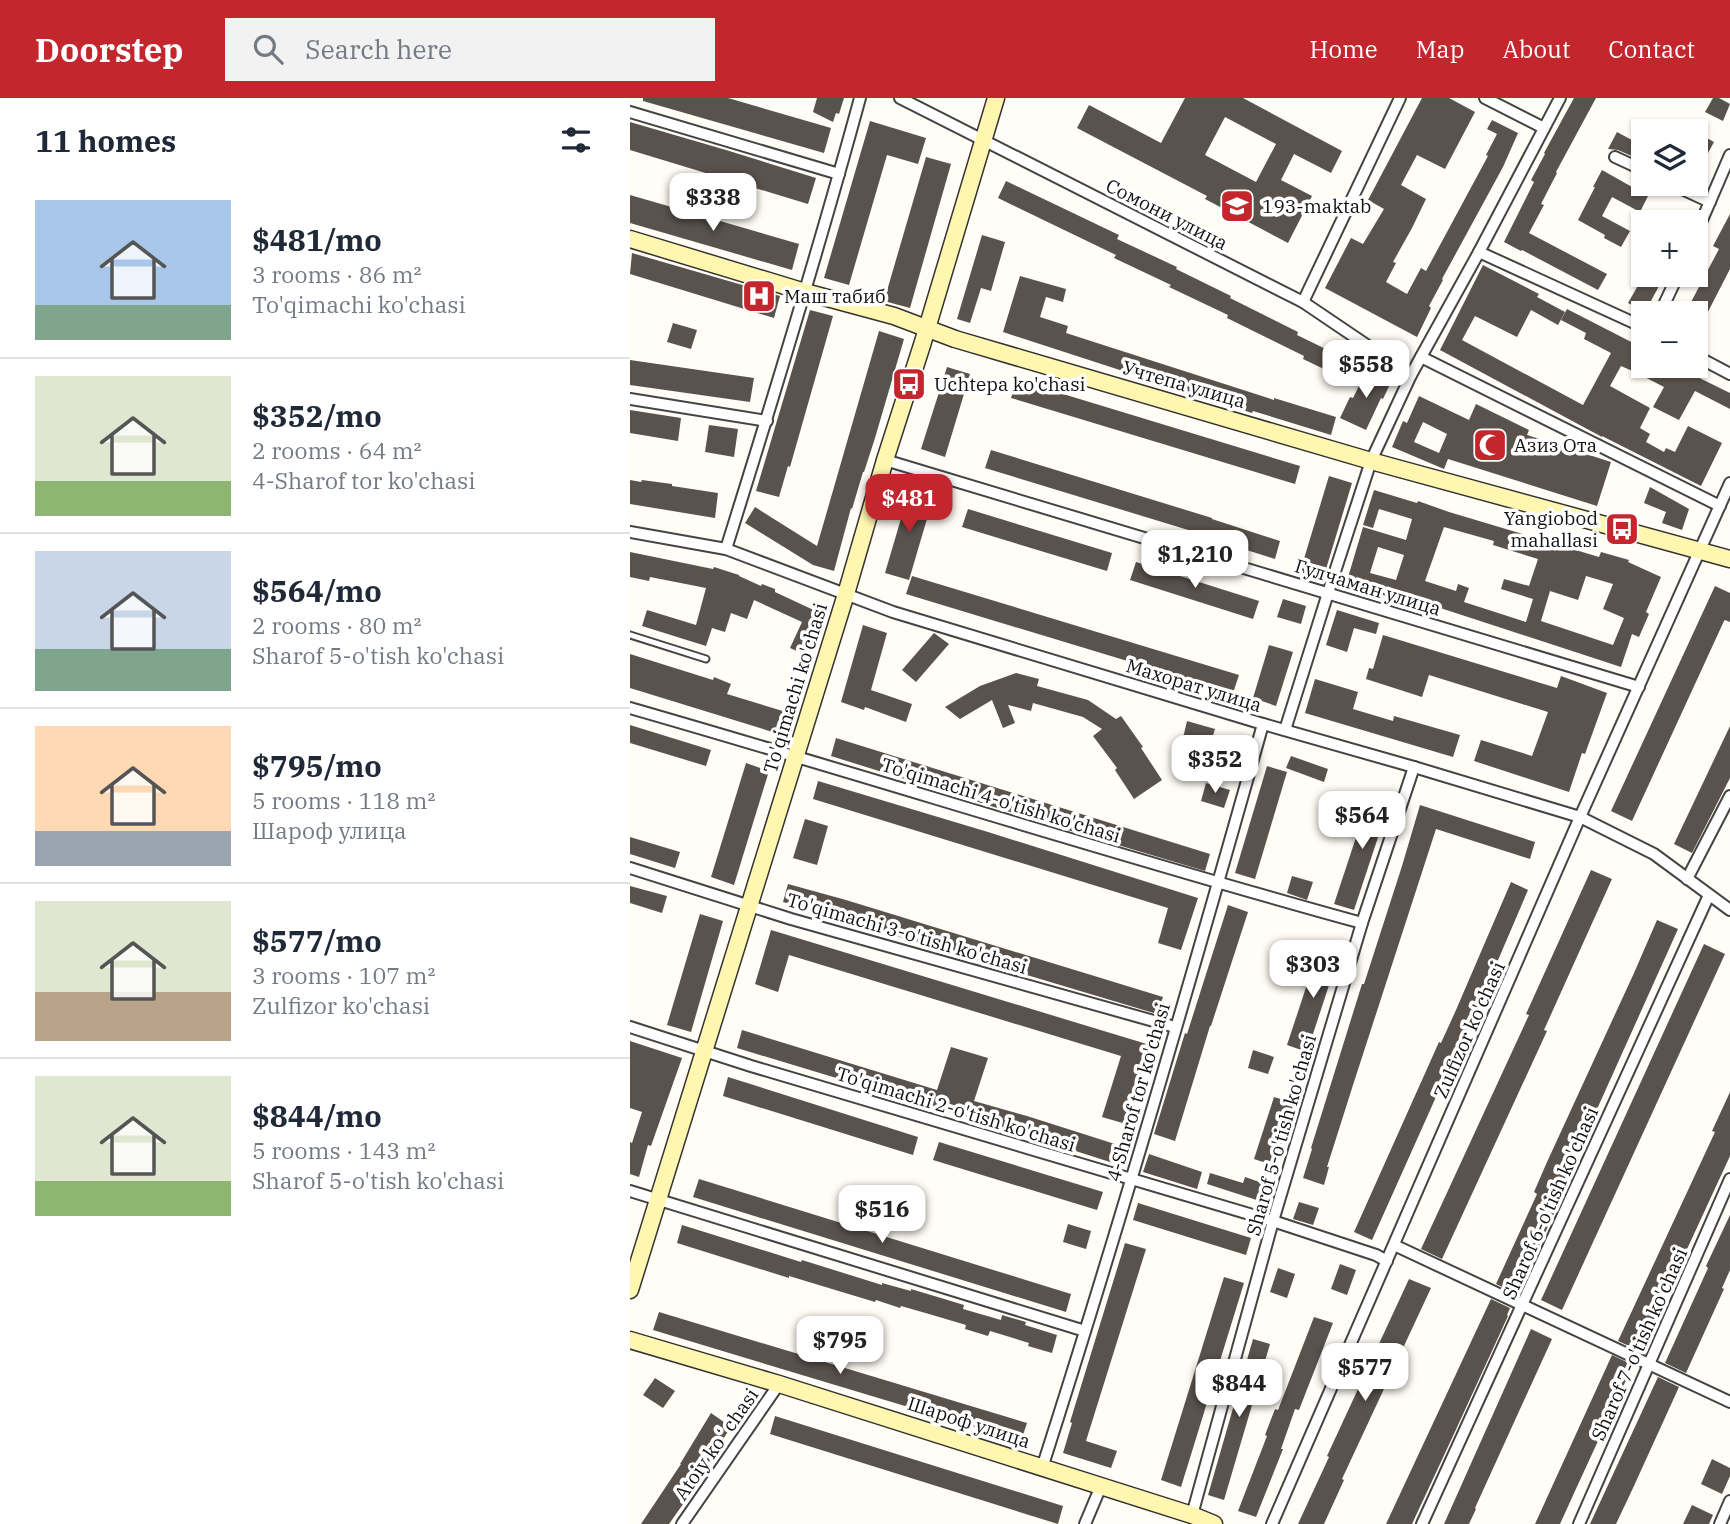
<!DOCTYPE html>
<html lang="en">
<head>
<meta charset="utf-8">
<style>
	:root { --surface:#fff; --page:#f2f2f3; --text:#1f2937; --muted:#747a83; --line:#e0e1e3; --accent:#c4262e }
	body { margin:0; font-family:"IBM Plex Serif",serif; background:var(--page); color:var(--text); height:100vh; display:flex; flex-direction:column; font-size:26px; white-space:nowrap }
	* { box-sizing:border-box; margin:0 }
	p { font-size:23px; color:var(--muted) }
	.icon { flex:none; width:38px; height:38px; fill:none; stroke:currentColor; stroke-width:2; stroke-linecap:round; stroke-linejoin:round }
	.map { position:relative; flex:1; overflow:hidden }
	.details { display:flex; flex-direction:column; background:var(--surface); width:630px }
	.details>* { flex:none }
	.tools { position:absolute; left:1001px; top:21px; display:grid; gap:14px }
	.tools a { display:grid; place-items:center; width:77px; height:77px; border-radius:0px; background:var(--surface); box-shadow:0 2px 5px #0004; font-size:35px }
	.price { position:absolute; translate:-50% -60px; padding:0 16px; border-radius:14px; background:#fff; color:#222; font-size:23px; line-height:46px; filter:drop-shadow(0 2px 4px #0008) }
	.price::after { content:''; position:absolute; left:50%; top:42px; width:21px; height:16px; margin-left:-10px; background:inherit; clip-path:polygon(0 0,100% 0,50% 100%) }
	.price.current { background:var(--accent); color:#fff }
	ul { padding:0; list-style:none }
	li { display:flex; align-items:center; gap:21px; height:175px; padding:0 35px }
	li+li { border-top:2px solid var(--line) }
	li span { display:grid; place-items:center; flex:none; width:196px; height:140px; border-radius:0px; color:#555 }
	li>.icon { margin-inline-start:auto }
	span .icon { width:84px; height:84px; fill:#fffc; stroke-width:1 }
	li b { font-size:30px }
	h2 { display:flex; justify-content:space-between; align-items:center; height:84px; padding:0 35px; font-size:30px }
	header { display:flex; align-items:center; gap:42px; box-sizing:border-box; height:98px; padding:0 35px; background:var(--accent); color:#fff }
	header strong { font-size:33px }
	nav { display:flex; gap:38px; margin-inline-start:auto; font-size:24px }
	.search { width:490px; height:63px; background:var(--page); display:flex; align-items:center; gap:18px; box-sizing:border-box; padding:0 24px; border-radius:0px; color:var(--muted); font-size:26px }
	main { display:flex; flex:1; min-height:0 }
	.map>svg:first-child { display:block }
</style>
</head>
<body>
<header>
<strong>Doorstep</strong>
<div class="search"><svg class="icon" aria-label="search" viewBox="0 0 24 24"><circle cx="10" cy="10" r="6"/><path d="M15 15l6 6"/></svg>Search here</div>
<nav><a>Home</a><a>Map</a><a>About</a><a>Contact</a></nav>
</header>
<main>
<section class="details">
<h2>11 homes<svg class="icon" aria-label="filters" viewBox="0 0 24 24"><path d="M4 7h16M4 17h16"/><circle cx="9" cy="7" r="2"/><circle cx="15" cy="17" r="2"/></svg></h2>
<ul>
<li><span style="background:linear-gradient(#a9c7e8 75%,#7fa58c 0)"><svg class="icon" aria-label="home" viewBox="0 0 24 24"><path d="M3 11l9-7 9 7M6 9v11h12V9"/></svg></span><div><b>$481/mo</b><p>3 rooms · 86 m²</p><p>To'qimachi ko'chasi</p></div></li>
<li><span style="background:linear-gradient(#dfe7d0 75%,#8fb573 0)"><svg class="icon" aria-label="home" viewBox="0 0 24 24"><path d="M3 11l9-7 9 7M6 9v11h12V9"/></svg></span><div><b>$352/mo</b><p>2 rooms · 64 m²</p><p>4-Sharof tor ko'chasi</p></div></li>
<li><span style="background:linear-gradient(#c9d6e8 70%,#7fa58c 0)"><svg class="icon" aria-label="home" viewBox="0 0 24 24"><path d="M3 11l9-7 9 7M6 9v11h12V9"/></svg></span><div><b>$564/mo</b><p>2 rooms · 80 m²</p><p>Sharof 5-o'tish ko'chasi</p></div></li>
<li><span style="background:linear-gradient(#ffd9b3 75%,#9aa5b1 0)"><svg class="icon" aria-label="home" viewBox="0 0 24 24"><path d="M3 11l9-7 9 7M6 9v11h12V9"/></svg></span><div><b>$795/mo</b><p>5 rooms · 118 m²</p><p>Шароф улица</p></div></li>
<li><span style="background:linear-gradient(#dfe7d0 65%,#b9a48a 0)"><svg class="icon" aria-label="home" viewBox="0 0 24 24"><path d="M3 11l9-7 9 7M6 9v11h12V9"/></svg></span><div><b>$577/mo</b><p>3 rooms · 107 m²</p><p>Zulfizor ko'chasi</p></div></li>
<li><span style="background:linear-gradient(#dfe7d0 75%,#8fb573 0)"><svg class="icon" aria-label="home" viewBox="0 0 24 24"><path d="M3 11l9-7 9 7M6 9v11h12V9"/></svg></span><div><b>$844/mo</b><p>5 rooms · 143 m²</p><p>Sharof 5-o'tish ko'chasi</p></div></li>
</ul>
</section>
<div class="map">
<svg width="1100" height="1426" viewBox="0 0 1100 1426">
	<rect width="100%" height="100%" fill="#fffdf5"/>
	<g fill="#5a524d" fill-rule="evenodd">
		<polygon points="13,0 98,0 201,30 194,55 13,3"/>
		<polygon points="187,0 214,0 209,16 206,15 203,24 183,14"/>
		<path d="M 555,0 L 613,0 L 712,53 L 701,75 L 664,56 L 651,82 L 682,98 L 658,145 L 575,101 L 577,98 L 447,30 L 459,7 L 531,45 ZM 595,19 L 646,46 L 626,84 L 575,57 Z"/>
		<polygon points="792,0 819,0 845,14 815,71 787,57 771,87 796,101 782,130 763,164 766,165 756,184 777,196 791,170 796,173 858,58 856,57 867,36 857,31 862,22 888,35 873,69 812,181 813,182 799,208 801,210 787,239 695,190 721,140 733,146 754,111 738,102"/>
		<polygon points="944,0 966,0 926,74 927,75 911,106 914,107 899,135 977,176 968,192 892,152 891,153 874,144 904,84 901,82 915,56 914,55"/>
		<polygon points="1083,0 1089,0 1100,6 1093,23 1075,14"/>
		<polygon points="240,23 296,40 288,66 257,57 219,187 194,180"/>
		<polygon points="0,24 96,52 186,80 178,106 0,52"/>
		<polygon points="987,34 1013,48 1013,63 988,52 978,51"/>
		<polygon points="1066,34 1084,44 1066,77"/>
		<polygon points="296,59 321,66 280,210 254,203"/>
		<polygon points="972,72 1018,98 1010,114 982,99 972,118 1000,133 991,149 974,140 975,137 948,122 965,89 963,89"/>
		<polygon points="376,83 489,137 487,141 547,169 546,171 601,198 600,200 668,234 667,237 706,256 698,273 673,261 674,258 597,220 598,217 539,189 541,187 484,160 486,157 368,100"/>
		<polygon points="0,97 169,146 162,172 0,125"/>
		<polygon points="1100,116 1100,171 1066,237 1066,209 1060,206 1089,151 1083,148"/>
		<polygon points="352,137 375,144 361,193 351,190 340,225 327,221"/>
		<polygon points="2,155 150,198 144,220 0,176"/>
		<polygon points="853,167 909,196 907,199 935,214 928,227 901,212 887,239 845,218 832,242 953,307 981,255 954,241 956,235 931,222 937,211 1013,250 1013,268 1033,268 1042,273 1045,268 1100,295 1100,311 1065,293 1049,322 1023,309 1034,289 1007,275 991,268 980,288 1020,310 1010,330 1020,336 1016,344 1034,354 1036,350 1045,354 1058,328 1092,345 1071,388 972,338 972,339 810,252"/>
		<polygon points="1014,177 1035,177 1015,214 998,205"/>
		<polygon points="390,178 436,191 433,204 416,199 410,219 438,228 436,235 644,302 644,300 706,319 701,337 623,313 622,315 373,234"/>
		<polygon points="180,212 203,218 160,369 158,368 149,399 126,393"/>
		<polygon points="43,225 67,232 61,251 37,244"/>
		<polygon points="249,233 274,241 245,340 234,374 233,374 222,411 221,410 204,473 183,467 115,425 125,409 187,448"/>
		<polygon points="0,262 124,280 120,304 0,287"/>
		<polygon points="317,269 340,276 315,359 291,351"/>
		<polygon points="737,272 761,284 753,301 751,300 736,332 710,320 720,299 723,300"/>
		<polygon points="387,282 670,368 665,386 381,300"/>
		<path d="M 789,298 L 839,322 L 846,306 L 899,332 L 897,337 L 981,364 L 967,408 L 818,361 L 814,371 L 762,349 L 773,323 L 777,325 ZM 793,324 L 817,336 L 809,355 L 784,344 Z"/>
		<polygon points="0,312 51,320 48,343 0,335"/>
		<polygon points="79,327 108,331 104,359 75,354"/>
		<polygon points="361,352 582,420 582,421 650,443 645,461 591,444 591,442 355,370"/>
		<polygon points="699,378 722,385 693,481 670,474"/>
		<polygon points="0,382 11,384 12,382 42,386 42,388 88,395 85,420 0,406"/>
		<polygon points="1020,389 1059,411 1052,432 1032,425 1036,414 1014,405"/>
		<polygon points="280,390 304,397 279,482 255,475"/>
		<path d="M 744,392 L 787,405 L 788,403 L 819,414 L 969,459 L 971,454 L 999,462 L 998,464 L 1031,479 L 1016,514 L 1019,516 L 1009,539 L 1002,536 L 991,569 L 792,504 L 757,494 L 756,498 L 716,486 L 733,429 L 776,442 L 782,421 L 749,411 L 743,430 L 733,427 ZM 814,429 L 864,443 L 863,447 L 908,461 L 899,488 L 874,481 L 871,491 L 903,501 L 896,524 L 834,504 L 839,490 L 828,486 L 826,493 L 795,483 ZM 748,449 L 774,457 L 766,482 L 740,475 ZM 956,478 L 983,486 L 973,511 L 994,520 L 983,547 L 911,523 L 920,493 L 948,502 Z"/>
		<polygon points="338,411 482,455 477,473 332,429"/>
		<polygon points="0,454 83,471 84,469 109,477 109,478 131,488 132,486 145,491 145,494 190,515 171,555 160,550 172,524 124,502 117,521 101,515 95,534 82,530 76,548 12,528 17,512 66,527 76,490 20,479 19,483 0,479"/>
		<polygon points="506,464 629,503 623,521 500,482"/>
		<polygon points="282,478 609,577 603,595 276,496"/>
		<polygon points="1085,488 1100,495 1100,524 1095,522 1094,523 1002,723 981,713"/>
		<polygon points="653,501 676,508 671,526 647,519"/>
		<polygon points="707,512 749,525 746,536 724,530 717,554 696,547"/>
		<polygon points="233,527 257,535 241,592 282,606 276,624 235,609 234,612 211,604"/>
		<polygon points="304,535 319,546 286,584 272,572"/>
		<polygon points="753,537 927,590 931,578 977,595 955,656 952,655 939,694 844,663 851,642 902,658 918,614 799,577 792,599 736,581 739,570 743,571"/>
		<polygon points="639,547 663,554 646,608 623,600"/>
		<polygon points="0,556 83,582 84,579 101,586 97,596 156,614 149,636 0,590"/>
		<polygon points="386,575 409,581 407,588 458,602 486,621 491,618 513,649 511,650 532,682 504,701 485,672 487,670 463,638 472,631 453,619 403,605 401,613 378,607 385,625 373,630 362,602 330,621 315,609 350,588"/>
		<polygon points="685,581 728,594 723,611 763,623 764,618 830,637 823,659 675,615"/>
		<polygon points="557,623 585,631 580,648 553,640"/>
		<polygon points="0,627 81,652 76,668 0,645"/>
		<polygon points="1100,628 1100,680 1062,755 1044,746"/>
		<polygon points="206,640 580,756 575,773 431,730 201,658"/>
		<polygon points="589,642 613,649 607,668 584,660"/>
		<polygon points="661,658 698,671 694,684 656,670"/>
		<polygon points="116,665 139,673 104,787 81,779"/>
		<polygon points="637,668 657,674 625,781 605,775"/>
		<polygon points="188,683 358,734 568,800 551,852 528,845 538,810 183,701"/>
		<polygon points="576,685 600,692 594,710 571,703"/>
		<polygon points="741,694 761,700 724,812 704,806"/>
		<polygon points="790,707 905,744 900,761 806,731 723,987 697,1069 699,1069 694,1087 673,1080 682,1051 681,1050 732,886 734,886 772,768"/>
		<polygon points="175,721 198,728 187,767 163,760"/>
		<polygon points="0,739 50,754 45,770 0,756"/>
		<polygon points="961,772 982,781 914,932 917,933 812,1161 791,1151 899,917 896,916"/>
		<polygon points="662,778 683,784 677,802 657,795"/>
		<polygon points="881,784 898,792 833,944 831,943 742,1142 724,1134 809,944 811,945 826,912"/>
		<polygon points="158,786 216,802 533,899 527,916 153,804"/>
		<polygon points="0,788 37,798 32,815 0,805"/>
		<polygon points="598,807 618,814 581,928 580,928 545,1043 524,1036 555,935 557,936"/>
		<polygon points="70,816 93,823 61,934 37,927"/>
		<polygon points="1027,822 1048,831 923,1109 926,1111 887,1196 866,1186 907,1096 904,1094 917,1064 1004,875"/>
		<polygon points="141,832 520,947 496,1026 472,1019 491,958 159,857 148,894 125,886"/>
		<polygon points="1074,846 1095,856 932,1212 911,1202"/>
		<polygon points="689,850 709,857 677,954 657,947"/>
		<polygon points="112,932 307,992 321,949 358,960 344,1003 397,1018 488,1047 483,1065 424,1046 107,950"/>
		<polygon points="0,943 52,960 21,1048 18,1047 9,1079 0,1076 0,1044 2,1045 12,1014 0,1010"/>
		<polygon points="623,952 644,959 638,976 618,970"/>
		<polygon points="98,979 288,1039 283,1057 93,998"/>
		<polygon points="1100,994 1100,1058 1010,1253 988,1243 1085,1034 1082,1033"/>
		<polygon points="644,999 664,1005 645,1068 624,1061"/>
		<polygon points="309,1044 473,1094 467,1112 303,1062"/>
		<polygon points="519,1056 572,1074 567,1091 513,1074"/>
		<polygon points="580,1075 613,1085 615,1079 641,1088 636,1105 577,1086"/>
		<polygon points="69,1081 441,1196 436,1214 63,1099"/>
		<polygon points="669,1104 689,1110 683,1127 663,1121"/>
		<polygon points="508,1105 621,1140 616,1157 503,1122"/>
		<polygon points="1100,1117 1100,1172 1092,1190 1094,1191 1056,1275 1035,1265 1078,1170 1076,1168"/>
		<polygon points="438,1126 461,1133 456,1151 433,1144"/>
		<polygon points="52,1127 171,1164 172,1162 252,1187 252,1185 281,1193 281,1191 311,1200 334,1207 333,1211 371,1222 372,1217 396,1224 395,1227 427,1237 422,1255 398,1248 399,1245 360,1233 358,1238 335,1231 336,1227 299,1216 271,1208 270,1210 246,1202 245,1204 159,1178 159,1180 47,1145"/>
		<polygon points="495,1145 516,1151 456,1343 487,1353 481,1370 433,1355 442,1325 440,1324"/>
		<polygon points="710,1166 726,1172 717,1197 701,1191"/>
		<polygon points="648,1170 665,1176 657,1200 640,1194"/>
		<polygon points="594,1179 614,1185 551,1389 531,1382"/>
		<polygon points="779,1181 801,1190 712,1381 714,1382 694,1426 668,1426 699,1359 697,1358"/>
		<polygon points="861,1201 880,1210 877,1217 878,1218 823,1338 782,1426 756,1426"/>
		<polygon points="29,1214 397,1325 391,1343 23,1232"/>
		<polygon points="684,1219 703,1225 669,1312 665,1311 651,1351 653,1351 626,1419 608,1413 637,1338 635,1337 645,1311 648,1312"/>
		<polygon points="901,1231 922,1241 845,1410 846,1411 839,1426 814,1426"/>
		<polygon points="623,1241 640,1246 594,1402 578,1397"/>
		<polygon points="982,1257 1003,1267 945,1393 930,1426 905,1426"/>
		<polygon points="1028,1279 1049,1289 1003,1390 986,1426 960,1426"/>
		<polygon points="25,1280 45,1293 33,1310 13,1297"/>
		<polygon points="81,1315 101,1329 80,1361 81,1361 63,1392 39,1426 11,1426 51,1366 50,1366"/>
		<polygon points="145,1318 433,1408 428,1426 140,1336"/>
		<polygon points="1082,1361 1100,1370 1100,1378 1092,1396 1071,1386"/>
		<polygon points="1062,1407 1083,1417 1079,1426 1053,1426"/>
	</g>
	<g fill="none" stroke-linecap="round" stroke-linejoin="round">
		<g stroke="#444" stroke-width="9">
			<polyline id="lane" points="0,537 76,561"/>
		</g>
		<g stroke="#444" stroke-width="14">
			<g id="street">
				<polyline points="270,0 673,204 781,277"/>
				<polyline points="855,0 914,30"/>
				<polyline points="0,14 209,76"/>
				<polyline points="985,59 1013,72"/>
				<polyline points="1041,86 1080,104"/>
				<polyline points="1066,136 1100,57"/>
				<polyline points="849,154 1013,229"/>
				<polyline points="673,204 770,0"/>
				<polyline points="1030,215 1048,177"/>
				<polyline points="1066,258 1100,276"/>
				<polyline points="791,259 1090,408"/>
				<polyline points="0,301 137,323"/>
				<polyline points="255,362 1009,589"/>
				<polyline points="0,434 96,451 263,514 633,626 784,669 950,719 1024,756 1100,812"/>
				<path d="M 96,451 C 143,301 189,151 230,0"/>
				<path d="M 0,610 C 244,680 487,758 732,825"/>
				<polyline points="655,632 698,495 741,363 781,277 849,154 930,0"/>
				<polyline points="0,770 161,821 545,929"/>
				<polyline points="1057,781 1100,698"/>
				<polyline points="0,929 121,968 643,1123 746,1157 757,1163"/>
				<polyline points="0,1093 455,1233"/>
				<polyline points="764,1147 1100,1304"/>
				<path d="M 412,1370 C 491,1124 563,875 633,626"/>
				<polyline points="562,1417 643,1123 732,825 784,669"/>
				<polyline points="52,1426 149,1286"/>
				<polyline points="455,1426 471,1388"/>
				<polyline points="642,1426 950,719 1100,385"/>
				<polyline points="792,1426 1079,797"/>
				<polyline points="949,1426 1100,1081"/>
				<polyline points="1090,1426 1100,1403"/>
			</g>
		</g>
		<g stroke="#333" stroke-width="19">
			<g id="secondary">
				<polyline points="0,141 175,194 264,218 325,241 741,363 1100,461"/>
				<polyline points="0,1192 216,496 255,362 292,247 366,0"/>
				<polyline points="0,1242 149,1286 562,1417 584,1426"/>
			</g>
		</g>
		<use href="#lane" stroke="#fff" stroke-width="5"/>
		<use href="#street" stroke="#fff" stroke-width="10"/>
		<use href="#secondary" stroke="#fff6b0" stroke-width="16"/>
	</g>
	<defs>
		<g id="school-square" transform="scale(1.75)"><rect x="-9" y="-9" width="18" height="18" rx="4" fill="#c4262e" stroke="#fff"/><path d="M0-5L7-2L0 1L-7-2ZM-4 1L0 2.5L4 1V4Q0 6-4 4Z" fill="#fff"/></g>
		<g id="hospital-square" transform="scale(1.75)"><rect x="-9" y="-9" width="18" height="18" rx="4" fill="#c4262e" stroke="#fff"/><path d="M-5-5h3v3.5h4V-5h3V5h-3V1.5h-4V5h-3Z" fill="#fff"/></g>
		<g id="bus-square" transform="scale(1.75)"><rect x="-9" y="-9" width="18" height="18" rx="4" fill="#c4262e" stroke="#fff"/><path d="M-5-6H5V4H4V6H2V4H-2V6H-4V4H-5ZM-3.5-4V0h7V-4ZM-3.5 1.2v1.5H-2V1.2ZM2 1.2v1.5H3.5V1.2Z" fill="#fff"/></g>
		<g id="mosque-square" transform="scale(1.75)"><rect x="-9" y="-9" width="18" height="18" rx="4" fill="#c4262e" stroke="#fff"/><path d="M3.5-4.9A6 6 0 1 0 3.5 4.9A5 5 0 1 1 3.5-4.9Z" fill="#fff"/></g>
	</defs>
	<g fill-rule="evenodd">
		<use href="#school-square" x="607" y="108"/>
		<use href="#hospital-square" x="129" y="198"/>
		<use href="#bus-square" x="279" y="286"/>
		<use href="#mosque-square" x="860" y="347"/>
		<use href="#bus-square" x="992" y="431"/>
	</g>
	<g text-anchor="middle" dominant-baseline="central" stroke-width="7" stroke-linejoin="round" paint-order="stroke">
		<g font-size="19" fill="#111" stroke="#fff" text-anchor="start">
			<text x="632" y="108">193-maktab</text>
			<text x="154" y="198">Маш табиб</text>
			<text x="304" y="286">Uchtepa ko'chasi</text>
			<text x="884" y="347">Азиз Ота</text>
			<text x="968" y="420" text-anchor="end">Yangiobod<tspan x="968" dy="22">mahallasi</tspan></text>
		</g>
		<g font-size="19" fill="#111" stroke="#fff">
			<text transform="translate(537 116) rotate(27)">Сомони улица</text>
			<text transform="translate(554 286) rotate(16)">Учтепа улица</text>
			<text transform="translate(738 489) rotate(17)">Гулчаман улица</text>
			<text transform="translate(564 587) rotate(17)">Махорат улица</text>
			<text transform="translate(165 590) rotate(-73)">To'qimachi ko'chasi</text>
			<text transform="translate(371 702) rotate(17)">To'qimachi 4-o'tish ko'chasi</text>
			<text transform="translate(277 835) rotate(16)">To'qimachi 3-o'tish ko'chasi</text>
			<text transform="translate(839 932) rotate(-66)">Zulfizor ko'chasi</text>
			<text transform="translate(508 994) rotate(-74)">4-Sharof tor ko'chasi</text>
			<text transform="translate(326 1011) rotate(17)">To'qimachi 2-o'tish ko'chasi</text>
			<text transform="translate(651 1037) rotate(-74)">Sharof 5-o'tish ko'chasi</text>
			<text transform="translate(920 1105) rotate(-66)">Sharof 6-o'tish ko'chasi</text>
			<text transform="translate(1009 1246) rotate(-66)">Sharof 7-o'tish ko'chasi</text>
			<text transform="translate(339 1324) rotate(18)">Шароф улица</text>
			<text transform="translate(86 1346) rotate(-55)">Atoiy koʻchasi</text>
		</g>
	</g>
</svg>
<div class="tools">
<a><svg class="icon" aria-label="layers" viewBox="0 0 24 24"><path d="M12 4l9 5-9 5-9-5zM3 14l9 5 9-5"/></svg></a>
<a>+</a>
<a>−</a>
</div>
<b class="price" style="left:83px;top:135px">$338</b>
<b class="price" style="left:736px;top:302px">$558</b>
<b class="price current" style="left:279px;top:436px">$481</b>
<b class="price" style="left:565px;top:492px">$1,210</b>
<b class="price" style="left:585px;top:697px">$352</b>
<b class="price" style="left:732px;top:753px">$564</b>
<b class="price" style="left:683px;top:902px">$303</b>
<b class="price" style="left:252px;top:1147px">$516</b>
<b class="price" style="left:210px;top:1278px">$795</b>
<b class="price" style="left:735px;top:1305px">$577</b>
<b class="price" style="left:609px;top:1321px">$844</b>
</div>
</main>
</body>
</html>
